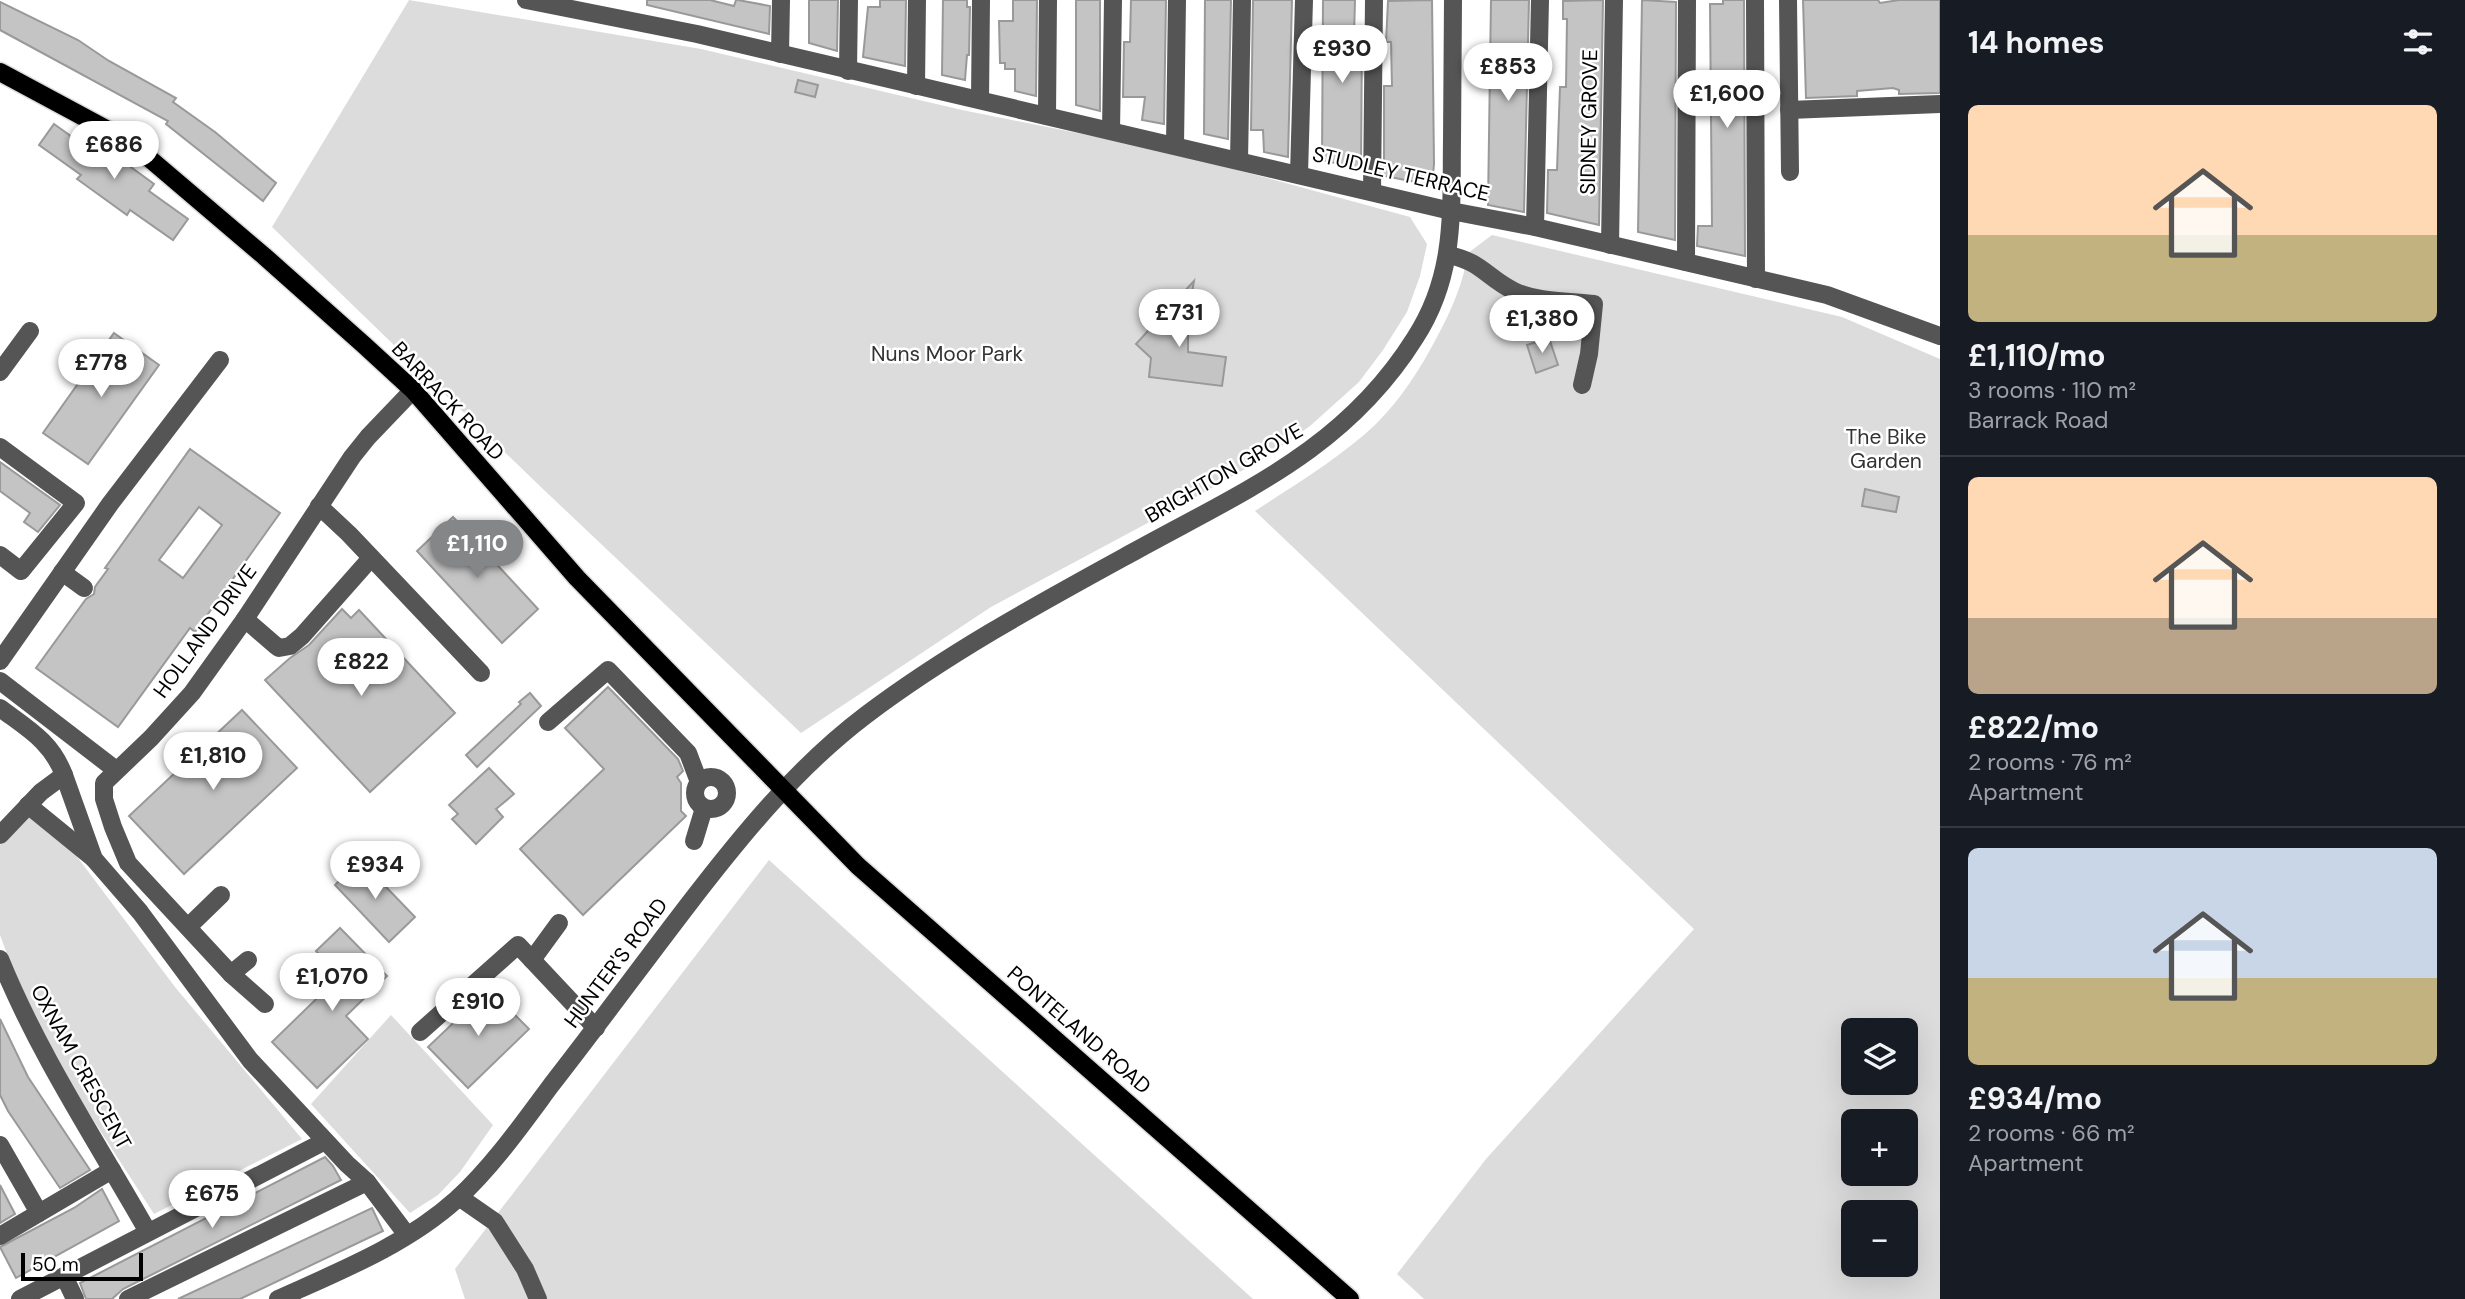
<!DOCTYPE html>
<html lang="en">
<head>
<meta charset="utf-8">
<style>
	:root { --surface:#171b24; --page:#242831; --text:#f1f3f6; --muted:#9ea1a6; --line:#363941; --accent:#858687 }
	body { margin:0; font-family:"DM Sans",sans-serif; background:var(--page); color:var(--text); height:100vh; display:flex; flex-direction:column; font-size:26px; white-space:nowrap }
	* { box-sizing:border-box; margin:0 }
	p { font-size:23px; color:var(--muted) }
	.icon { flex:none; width:38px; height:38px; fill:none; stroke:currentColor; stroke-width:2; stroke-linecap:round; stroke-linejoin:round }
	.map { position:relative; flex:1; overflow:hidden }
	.panel { display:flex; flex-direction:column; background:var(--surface); width:525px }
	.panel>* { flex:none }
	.fabs { position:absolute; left:1841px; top:1018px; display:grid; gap:14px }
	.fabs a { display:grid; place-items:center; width:77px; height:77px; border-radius:10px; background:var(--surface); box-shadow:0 7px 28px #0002; font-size:35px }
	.scale { position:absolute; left:21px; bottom:18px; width:122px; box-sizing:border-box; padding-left:7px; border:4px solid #000; border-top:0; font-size:19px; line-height:24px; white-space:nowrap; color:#000; -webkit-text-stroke:5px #fff; paint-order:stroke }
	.price { position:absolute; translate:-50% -60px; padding:0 16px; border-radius:24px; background:#fff; color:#222; font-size:23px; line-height:46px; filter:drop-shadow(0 2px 4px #0008) }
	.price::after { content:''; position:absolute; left:50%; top:42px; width:21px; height:16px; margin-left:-10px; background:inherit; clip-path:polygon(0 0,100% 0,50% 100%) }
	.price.current { background:var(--accent); color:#fff }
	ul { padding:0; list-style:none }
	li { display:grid; align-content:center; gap:14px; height:371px; padding:0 28px }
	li+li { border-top:2px solid var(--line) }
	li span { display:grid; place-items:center; height:217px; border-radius:10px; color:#555 }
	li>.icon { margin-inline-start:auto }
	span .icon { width:126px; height:126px; fill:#fffc; stroke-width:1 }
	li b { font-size:30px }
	h2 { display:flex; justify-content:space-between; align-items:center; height:84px; padding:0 28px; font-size:30px }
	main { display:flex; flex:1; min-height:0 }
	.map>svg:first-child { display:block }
</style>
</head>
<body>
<main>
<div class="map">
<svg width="1940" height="1299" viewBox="0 0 1940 1299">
	<rect width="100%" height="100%" fill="#fff"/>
	<g fill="#dcdcdc" fill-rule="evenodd">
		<polygon points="409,0 701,49 962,110 1168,151 1410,217 1427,244 1420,276 1407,312 1383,350 1359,382 1310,426 1268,456 1185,503 991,607 801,733 544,490 272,227"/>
		<path d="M 1492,235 L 1842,317 L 1940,359 L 1940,1299 L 1424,1299 L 1397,1274 L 1486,1159 L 1694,929 L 1255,511 C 1296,484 1340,458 1376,424 C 1401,399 1421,368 1437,337 C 1452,309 1463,284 1468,253 ZM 1853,1031 L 1906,1031 L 1906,1083 L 1853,1083 ZM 1853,1122 L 1906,1122 L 1906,1174 L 1853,1174 ZM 1853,1213 L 1906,1213 L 1906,1265 L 1853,1265 Z"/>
		<polygon points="30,813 75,854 175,987 302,1139 154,1214 70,1084 44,1037 7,954 0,935 0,845"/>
		<polygon points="769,860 1253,1299 465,1299 455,1269"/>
		<polygon points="391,1015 493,1125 460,1172 438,1195 410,1213 311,1104"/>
	</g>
	<g fill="#c4c4c4" stroke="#999" stroke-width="2" fill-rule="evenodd">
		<polygon points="647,0 710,0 734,6 736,0 738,0 770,6 769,34 647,5"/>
		<polygon points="809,0 838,0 837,51 809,43"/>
		<polygon points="880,0 906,0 905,66 863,57 868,7 880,7"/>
		<polygon points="943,0 967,0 967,7 970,7 969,55 967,55 965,80 942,75"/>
		<polygon points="1013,0 1037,0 1036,96 1015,91 1015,69 1005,69 1005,63 1000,63 999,21 1013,21"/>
		<polygon points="1076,0 1100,0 1100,111 1076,105"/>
		<polygon points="1131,0 1166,0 1164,124 1142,120 1145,97 1123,97 1124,42 1130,42"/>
		<polygon points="1205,0 1231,0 1228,139 1204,134"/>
		<polygon points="1253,0 1292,0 1288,157 1264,152 1263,130 1251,130"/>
		<polygon points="1323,0 1355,0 1354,36 1362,36 1361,169 1322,160"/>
		<polygon points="1432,0 1434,164 1432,185 1384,176 1384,86 1392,86 1391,42 1386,42 1388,1"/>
		<polygon points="1491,0 1529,0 1524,212 1488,205"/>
		<polygon points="1603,0 1599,225 1547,213 1548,170 1557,170 1560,87 1566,87 1567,19 1563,19 1563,1"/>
		<polygon points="1642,0 1676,2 1675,240 1638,232"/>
		<polygon points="1723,0 1744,0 1745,256 1697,246 1698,226 1712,226 1710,4 1723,4"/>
		<polygon points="1803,0 1878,0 1880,3 1899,0 1940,0 1940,93 1899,94 1899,90 1893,88 1857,91 1857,96 1806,98"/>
		<polygon points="0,2 78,40 109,61 176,98 173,102 215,132 276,183 263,201 166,124 168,121 0,30"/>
		<polygon points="798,80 818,85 815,97 795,92"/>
		<polygon points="54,124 96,154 102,146 154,184 149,191 188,219 173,240 130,210 127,215 77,179 81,175 39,145"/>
		<polygon points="1194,281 1188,316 1188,352 1226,357 1222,386 1149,377 1151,358 1136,344"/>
		<polygon points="114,333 159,365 88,464 43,433"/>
		<polygon points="1549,338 1558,365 1536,373 1527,345"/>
		<path d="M 190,449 L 280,513 L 195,632 L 190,628 L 118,727 L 36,668 L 86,599 L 94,594 L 95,587 L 108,569 L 105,568 ZM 199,507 L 222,525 L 183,578 L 159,560 Z"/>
		<polygon points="0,462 60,505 38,532 24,522 30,513 0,491"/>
		<polygon points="1865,489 1899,497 1896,512 1862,506"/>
		<polygon points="453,517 538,609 502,643 417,551"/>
		<polygon points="342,609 351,618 359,610 455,713 370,792 265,680 290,658 309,645"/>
		<polygon points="608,687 678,759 683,771 677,777 681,783 681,811 686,816 583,915 520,849 604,769 565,728"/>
		<polygon points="530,693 541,706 477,767 466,755 521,704 519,702"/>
		<polygon points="242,710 297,768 184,874 129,816"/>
		<polygon points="489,768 514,794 496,809 503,817 476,844 452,819 458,814 449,805"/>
		<polygon points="360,860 415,917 389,942 335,885"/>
		<polygon points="340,928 387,976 346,1016 368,1039 317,1088 272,1042 340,976 316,951"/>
		<polygon points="489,989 529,1029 468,1088 428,1047"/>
		<polygon points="0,1019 28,1077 90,1170 60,1188 8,1111 0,1095"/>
		<polygon points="325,1157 333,1166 341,1180 123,1289 112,1299 86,1299 80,1283"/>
		<polygon points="0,1185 15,1214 0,1223"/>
		<polygon points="102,1189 119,1221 16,1278 0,1247 74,1208"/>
		<polygon points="372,1208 383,1231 240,1299 178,1299"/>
	</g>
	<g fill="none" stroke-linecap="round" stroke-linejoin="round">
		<g stroke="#dbdbdb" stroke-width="21">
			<polyline id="major" points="0,72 106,129 150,159 264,256 364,345 413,390 577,578 858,866 1350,1299"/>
		</g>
		<g stroke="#555" stroke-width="18">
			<polyline points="526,0 697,34 1451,211 1535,227 1827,295 1940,336"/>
			<polyline points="1755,0 1756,279"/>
			<polyline points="1788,0 1790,172"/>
			<polyline points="780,54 781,0"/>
			<polyline points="848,71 849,0"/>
			<polyline points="916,86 917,0"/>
			<polyline points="980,100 981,0"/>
			<polyline points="1789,110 1940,104"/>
			<polyline points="1047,116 1048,0"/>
			<polyline points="1111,131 1113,0"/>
			<polyline points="1175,145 1177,0"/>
			<polyline points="1239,160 1242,0"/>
			<polyline points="1299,174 1304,0"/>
			<polyline points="1372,192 1374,0"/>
			<polyline points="1535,227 1540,0"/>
			<polyline points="1610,245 1614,0"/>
			<path d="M 1448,255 C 1481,261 1487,278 1514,291 C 1537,302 1569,301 1594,304 L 1589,354 L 1582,385"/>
			<polyline points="1686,262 1687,0"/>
			<polyline points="0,372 30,331"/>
			<polyline points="0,447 76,503 21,571 0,555"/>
			<polyline points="319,506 349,534 481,673"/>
			<polyline points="62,572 84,588"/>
			<polyline points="245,619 275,645 279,648 290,646 302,636 371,558"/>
			<polyline points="0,661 110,504 220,360"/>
			<polyline points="0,681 116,770"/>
			<path d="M 0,708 C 28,729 51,741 64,775"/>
			<polyline points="548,722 608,670 688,753 699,782"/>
			<circle cx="711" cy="793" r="16"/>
			<polyline points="28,805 93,858"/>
			<polyline points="0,835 41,792 64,775 94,859 140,912 250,1060 347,1164 367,1182 407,1235"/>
			<polyline points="694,841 704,808"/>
			<polyline points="188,927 221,895"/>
			<path d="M 0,959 C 39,1055 97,1142 148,1232"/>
			<polyline points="532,960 559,923"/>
			<polyline points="231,974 248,960"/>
			<polyline points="265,1004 231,974 128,863 113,827 104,799 104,783 151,738 192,693 245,619 352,457 368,437 413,390"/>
			<polyline points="420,1032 518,945 596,1028"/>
			<polyline points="0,1145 39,1213"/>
			<polyline points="459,1197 495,1222 525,1269 538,1299"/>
			<polyline points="0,1236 112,1170"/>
			<polyline points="64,1276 75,1299"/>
			<polyline points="20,1299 325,1141"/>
			<polyline points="128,1299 367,1182"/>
			<path d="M 278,1299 C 340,1271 406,1245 457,1199 C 493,1166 523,1123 552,1084 C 598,1025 642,965 688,905 C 741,836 796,768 866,715 C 951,651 1044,601 1137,550 C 1246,490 1346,448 1415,338 C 1456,275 1451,212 1452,140 C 1452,93 1453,47 1453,0"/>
		</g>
		<use href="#major" stroke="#000" stroke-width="18"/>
	</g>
	<g text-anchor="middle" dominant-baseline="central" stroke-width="5" stroke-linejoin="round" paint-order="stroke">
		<g font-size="21" fill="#000" stroke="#fff">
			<text transform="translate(1589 122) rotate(-89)">SIDNEY GROVE</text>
			<text transform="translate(1401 174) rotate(13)">STUDLEY TERRACE</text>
			<text transform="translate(448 401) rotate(47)">BARRACK ROAD</text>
			<text transform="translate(1224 473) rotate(-30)">BRIGHTON GROVE</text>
			<text transform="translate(205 631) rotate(-54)">HOLLAND DRIVE</text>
			<text transform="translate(616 963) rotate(-53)">HUNTER'S ROAD</text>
			<text transform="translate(1079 1030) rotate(41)">PONTELAND ROAD</text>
			<text transform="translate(81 1067) rotate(61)">OXNAM CRESCENT</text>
		</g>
		<g font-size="21" fill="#333" stroke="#fff">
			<text x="947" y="354">Nuns Moor Park</text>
			<text x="1886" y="437">The Bike<tspan x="1886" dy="24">Garden</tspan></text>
		</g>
	</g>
</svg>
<div class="fabs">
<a><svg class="icon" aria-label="layers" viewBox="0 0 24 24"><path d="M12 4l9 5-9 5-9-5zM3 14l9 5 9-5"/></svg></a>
<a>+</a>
<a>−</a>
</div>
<div class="scale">50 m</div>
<b class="price" style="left:1342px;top:85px">£930</b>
<b class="price" style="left:1508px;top:103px">£853</b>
<b class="price" style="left:1727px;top:130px">£1,600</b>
<b class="price" style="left:114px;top:181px">£686</b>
<b class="price" style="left:1179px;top:349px">£731</b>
<b class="price" style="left:1542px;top:355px">£1,380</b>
<b class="price" style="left:101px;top:399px">£778</b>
<b class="price current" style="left:477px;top:580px">£1,110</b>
<b class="price" style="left:361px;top:698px">£822</b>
<b class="price" style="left:213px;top:792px">£1,810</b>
<b class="price" style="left:375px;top:901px">£934</b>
<b class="price" style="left:332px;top:1013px">£1,070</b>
<b class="price" style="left:478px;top:1038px">£910</b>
<b class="price" style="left:212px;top:1230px">£675</b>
</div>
<section class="panel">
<h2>14 homes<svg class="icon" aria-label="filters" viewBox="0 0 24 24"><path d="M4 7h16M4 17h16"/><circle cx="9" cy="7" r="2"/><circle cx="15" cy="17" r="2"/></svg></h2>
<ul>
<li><span style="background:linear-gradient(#ffd9b3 60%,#c2b280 0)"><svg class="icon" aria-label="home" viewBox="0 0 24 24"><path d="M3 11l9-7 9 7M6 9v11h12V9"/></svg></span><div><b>£1,110/mo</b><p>3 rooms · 110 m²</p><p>Barrack Road</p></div></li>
<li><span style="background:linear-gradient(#ffd9b3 65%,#b9a48a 0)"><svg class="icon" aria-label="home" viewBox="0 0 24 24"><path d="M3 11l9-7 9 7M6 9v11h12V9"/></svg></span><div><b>£822/mo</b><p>2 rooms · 76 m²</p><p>Apartment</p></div></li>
<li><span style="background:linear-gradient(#c9d6e8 60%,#c2b280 0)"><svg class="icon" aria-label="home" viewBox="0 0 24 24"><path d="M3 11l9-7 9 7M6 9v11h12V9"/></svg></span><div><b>£934/mo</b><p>2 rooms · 66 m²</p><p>Apartment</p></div></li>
</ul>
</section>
</main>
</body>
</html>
